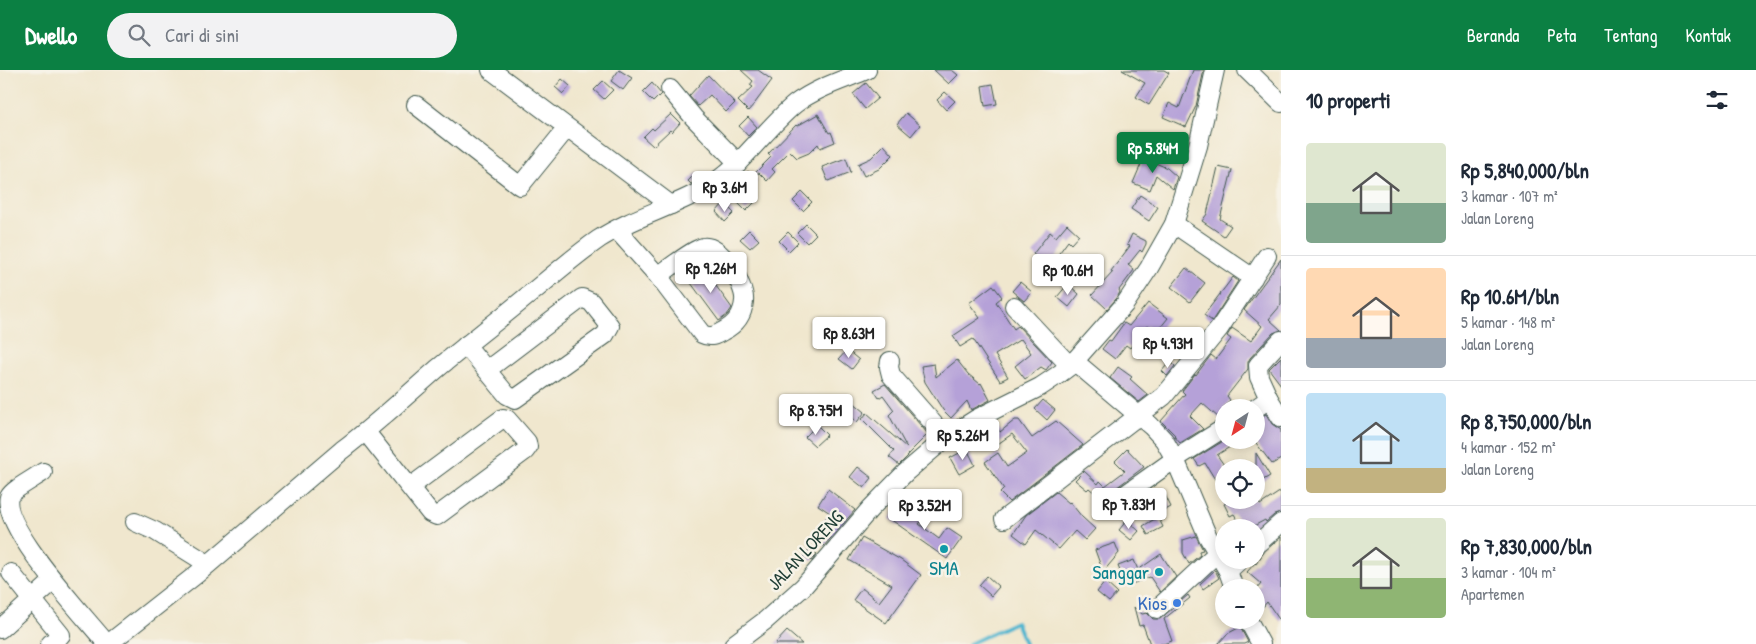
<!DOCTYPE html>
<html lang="id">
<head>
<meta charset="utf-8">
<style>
	:root { --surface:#fff; --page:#f2f2f3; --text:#1f2937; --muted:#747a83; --line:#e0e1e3; --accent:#0b8043 }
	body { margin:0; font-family:"Patrick Hand",sans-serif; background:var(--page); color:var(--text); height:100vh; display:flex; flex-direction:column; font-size:19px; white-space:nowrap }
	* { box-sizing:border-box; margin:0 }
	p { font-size:16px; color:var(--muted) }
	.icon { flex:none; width:28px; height:28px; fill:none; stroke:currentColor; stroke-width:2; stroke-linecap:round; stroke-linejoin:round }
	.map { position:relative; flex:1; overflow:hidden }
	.panel { display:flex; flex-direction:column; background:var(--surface); width:475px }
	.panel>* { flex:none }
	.needle { width:32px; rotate:216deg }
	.buttons { position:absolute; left:1215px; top:329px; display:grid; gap:10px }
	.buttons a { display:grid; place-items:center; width:50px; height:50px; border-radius:50%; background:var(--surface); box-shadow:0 2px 12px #0003; font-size:25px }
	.price { position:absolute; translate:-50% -42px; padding:0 11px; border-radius:5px; background:#fff; color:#222; font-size:16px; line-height:32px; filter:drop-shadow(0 1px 2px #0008) }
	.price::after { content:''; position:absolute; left:50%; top:30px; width:15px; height:11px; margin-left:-8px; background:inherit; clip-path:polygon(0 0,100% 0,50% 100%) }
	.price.on { background:var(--accent); color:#fff }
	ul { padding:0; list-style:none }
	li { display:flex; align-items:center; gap:15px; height:125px; padding:0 25px }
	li+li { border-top:1px solid var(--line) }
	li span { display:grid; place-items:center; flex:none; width:140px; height:100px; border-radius:5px; color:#555 }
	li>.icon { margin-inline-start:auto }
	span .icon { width:60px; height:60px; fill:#fffc; stroke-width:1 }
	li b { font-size:21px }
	h2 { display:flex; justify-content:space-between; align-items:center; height:60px; padding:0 25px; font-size:21px }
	header { display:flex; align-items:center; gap:30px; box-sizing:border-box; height:70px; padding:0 25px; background:var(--accent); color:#fff }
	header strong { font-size:24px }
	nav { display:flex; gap:28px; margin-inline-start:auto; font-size:18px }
	.search { width:350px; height:45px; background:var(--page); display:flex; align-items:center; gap:12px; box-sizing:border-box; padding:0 18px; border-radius:28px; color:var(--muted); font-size:19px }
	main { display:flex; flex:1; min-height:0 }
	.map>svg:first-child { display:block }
</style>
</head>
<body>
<header>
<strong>Dwello</strong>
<div class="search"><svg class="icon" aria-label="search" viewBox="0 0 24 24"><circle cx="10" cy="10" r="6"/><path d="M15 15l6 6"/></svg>Cari di sini</div>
<nav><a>Beranda</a><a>Peta</a><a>Tentang</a><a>Kontak</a></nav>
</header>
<main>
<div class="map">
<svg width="1281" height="574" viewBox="0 0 1281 574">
	<rect width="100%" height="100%" fill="#f7f3e8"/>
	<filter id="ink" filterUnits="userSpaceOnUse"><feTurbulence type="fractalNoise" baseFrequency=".02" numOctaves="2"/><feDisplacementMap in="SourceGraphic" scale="10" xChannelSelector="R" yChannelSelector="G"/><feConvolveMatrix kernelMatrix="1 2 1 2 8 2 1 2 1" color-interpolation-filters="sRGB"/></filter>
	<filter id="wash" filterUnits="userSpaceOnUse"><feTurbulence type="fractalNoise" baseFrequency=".0096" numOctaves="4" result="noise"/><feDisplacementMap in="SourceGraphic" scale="20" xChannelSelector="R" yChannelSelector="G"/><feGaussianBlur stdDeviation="1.12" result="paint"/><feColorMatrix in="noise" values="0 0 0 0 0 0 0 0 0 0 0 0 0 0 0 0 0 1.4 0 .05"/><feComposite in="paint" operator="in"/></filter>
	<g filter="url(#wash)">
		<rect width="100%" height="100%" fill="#f0e7ce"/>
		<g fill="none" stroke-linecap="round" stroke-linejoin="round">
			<polyline stroke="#50b6cf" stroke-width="4" points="969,574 1016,552 1025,574"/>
		</g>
		<g id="blocks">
			<g fill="#b5a1d8">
				<polygon points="619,0 632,8 623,20 611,11"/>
				<polygon points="741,0 758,0 772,10 755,33 748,41 738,31 753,17 750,15 753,11"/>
				<polygon points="934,0 952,0 958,5 949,14"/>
				<polygon points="1122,0 1164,0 1169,3 1149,35 1136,27 1145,13"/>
				<polygon points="1193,0 1204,0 1196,36 1186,57 1163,47 1169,33 1179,38"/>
				<polygon points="708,5 735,33 726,42 710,25 698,36 689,26"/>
				<polygon points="562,9 570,16 563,24 555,17"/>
				<polygon points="603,11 613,20 604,29 594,20"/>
				<polygon points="652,13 661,24 653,32 643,22"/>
				<polygon points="866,13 878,28 865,39 853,24"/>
				<polygon points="993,14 997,34 985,36 982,16"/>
				<polygon points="945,22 955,31 946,40 937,30"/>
				<polygon points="906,43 920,55 911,66 897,54"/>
				<polygon points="671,44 680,53 672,62 670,60 653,76 643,67 652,58 654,60"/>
				<polygon points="818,44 829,63 831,62 835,72 820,78 818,74 809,83 797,88 790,81 772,99 775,102 767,111 759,103 752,106 757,111 749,120 739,110 748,101 752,106 771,87 768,84 796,55 797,56"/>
				<polygon points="748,47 757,57 748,66 739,56"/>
				<polygon points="884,75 893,85 879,99 864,106 858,94 871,88"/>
				<polygon points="1137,85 1167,98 1177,107 1173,119 1156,105 1150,120 1133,113 1142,92 1136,87"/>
				<polygon points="846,88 851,102 828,111 822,97"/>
				<polygon points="1218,97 1232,100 1220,149 1231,156 1224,166 1202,151 1207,144"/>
				<polygon points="697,102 702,108 691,114 688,111"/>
				<polygon points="745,122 755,132 746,141 736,131"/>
				<polygon points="802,122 812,132 803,141 793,131"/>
				<polygon points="1140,125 1158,137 1149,151 1131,139"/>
				<polygon points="724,133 734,143 725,152 716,142"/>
				<polygon points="806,154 816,164 807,173 797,163"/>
				<polygon points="1067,154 1079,165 1071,174 1068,171 1049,197 1033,184 1050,162 1056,167"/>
				<polygon points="749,160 759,170 750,178 740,169"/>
				<polygon points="788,162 798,172 789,181 779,171"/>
				<polygon points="1132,164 1146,171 1146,174 1142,182 1140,180 1128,195 1134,200 1119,220 1120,222 1117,228 1107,239 1092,225 1113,202 1111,201 1130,176 1127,175"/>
				<polygon points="1281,189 1281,235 1269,249 1281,260 1273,263 1250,288 1248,292 1248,299 1227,326 1230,330 1224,338 1224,347 1220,349 1202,333 1190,346 1203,359 1180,373 1174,366 1175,365 1161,351 1185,324 1182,321 1195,304 1196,305 1211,285 1216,289 1231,269 1227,266 1232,258 1251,271 1262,256 1244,240"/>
				<polygon points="703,198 732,238 727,245 719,251 688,209"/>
				<polygon points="1186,198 1205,213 1190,232 1171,217"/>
				<polygon points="1233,207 1238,211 1212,251 1204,245"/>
				<polygon points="1020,212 1032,222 1024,231 1012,221"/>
				<polygon points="1068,214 1079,224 1069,237 1057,227"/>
				<polygon points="993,215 1002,227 996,232 1014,259 1018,256 1052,292 1046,300 1041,297 1025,309 1015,296 1031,283 1021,269 995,285 1008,307 1000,311 973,269 960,277 953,266 980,248 969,233"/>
				<polygon points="1148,233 1168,248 1156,263 1147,256 1130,278 1126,275 1115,289 1102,279 1109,270 1111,271 1124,253 1129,256"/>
				<polygon points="831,250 841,263 827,274 817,262"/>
				<polygon points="847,280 859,290 852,299 839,289"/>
				<polygon points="1281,287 1281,315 1269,299"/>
				<polygon points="957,290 968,304 980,314 981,313 990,330 971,340 967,331 951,348 943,340 925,312 921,296 934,294 936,307"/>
				<polygon points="1170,291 1175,296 1167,306 1162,301"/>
				<polygon points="1118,297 1132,307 1130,309 1148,325 1139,332 1110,308"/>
				<polygon points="885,314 928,364 907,385 908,386 899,395 889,387 894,381 862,349 867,343 907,378 889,345 894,340 883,325 879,328 874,320"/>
				<polygon points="1043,330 1055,340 1047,350 1035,339"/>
				<polygon points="853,332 865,342 857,352 845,341"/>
				<polygon points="1266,344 1272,354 1281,360 1281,389 1272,394 1256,373 1256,364 1264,359 1258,348"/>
				<polygon points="1015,350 1019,350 1032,368 1056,351 1083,375 1009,432 1000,423 1004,419 985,392 998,383 1007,397 1027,383 1012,364 992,378 982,363 995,355 1000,362"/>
				<polygon points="817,355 827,365 815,376 805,367"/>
				<polygon points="1225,370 1241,370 1217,385 1224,395 1224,406 1216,411 1205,393 1199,396 1194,389"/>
				<polygon points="967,379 975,395 959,404 950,388"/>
				<polygon points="1127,379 1144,397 1116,418 1104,431 1089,418 1087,420 1075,410 1084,401 1098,414 1100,411 1105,416 1125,401 1115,391"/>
				<polygon points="1256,383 1270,406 1256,414"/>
				<polygon points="858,397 872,408 864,418 850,407"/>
				<polygon points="828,419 855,440 824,476 812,468 830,443 818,435"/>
				<polygon points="1163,421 1171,437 1156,445 1148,429"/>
				<polygon points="1281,421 1281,443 1274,445 1266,452 1265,450 1250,458 1243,458 1234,444 1230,446 1224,434 1234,430 1258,430 1260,435"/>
				<polygon points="1056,422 1069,433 1070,432 1082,447 1095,459 1085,470 1075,461 1059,479 1036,460 1026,474 1013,464 1026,445"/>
				<polygon points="902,431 924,448 919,454 939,469 947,458 962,468 947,489 890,449"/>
				<polygon points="1158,447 1163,457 1148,465 1143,456"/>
				<polygon points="1127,450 1139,461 1131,470 1119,460"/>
				<polygon points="1196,466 1203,480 1199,481 1200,485 1189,494 1183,483 1183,470"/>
				<polygon points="1281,467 1281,552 1267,532 1262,538 1256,533 1256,520 1261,514 1247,502 1255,493 1256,494 1265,481"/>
				<polygon points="862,468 901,490 921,505 886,553 853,530 862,518 879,532 892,515 849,490"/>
				<polygon points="1115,473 1119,483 1103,502 1095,480"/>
				<polygon points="810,478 817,484 812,491 804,486"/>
				<polygon points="1161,484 1176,507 1160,522 1150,507 1126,516 1118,496 1134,490 1138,500"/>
				<polygon points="1215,500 1219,508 1203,519 1200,514"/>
				<polygon points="987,506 999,517 991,526 979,515"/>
				<polygon points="1105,512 1117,523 1109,532 1097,522"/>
				<polygon points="1188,525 1190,528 1164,549 1172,571 1163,574 1150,574 1143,555 1139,556 1134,537 1142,544 1147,543 1153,549 1160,549"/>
				<polygon points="1240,557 1248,572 1244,574 1218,574 1227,564"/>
				<polygon points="787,561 802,574 775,574"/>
			</g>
		</g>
	</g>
	<g filter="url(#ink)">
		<use href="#blocks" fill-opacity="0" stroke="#3e564b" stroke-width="1"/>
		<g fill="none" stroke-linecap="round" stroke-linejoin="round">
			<g stroke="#3e564b" stroke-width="20">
				<g id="minor">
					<polyline points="491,0 671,135"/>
					<polyline points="1247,0 1281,33"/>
					<polyline points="670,19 694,48 738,93"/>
					<polyline points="416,35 520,116 567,58"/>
					<polyline points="1174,154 1253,208"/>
					<path d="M 617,160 L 658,206 L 702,264 C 710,268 715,266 723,261 C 735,255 743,245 744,231 C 746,216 721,174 703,177 C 693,179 668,199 658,206"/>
					<polyline points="1014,236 1070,296"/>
					<polyline points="466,275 507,325 515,329 605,265 610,256 591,232 582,228 487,300"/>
					<polyline points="890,291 889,297 891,305 946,368"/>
					<polyline points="1074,291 1151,356 1164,370 1175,389 1208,467 1228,501 1234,518"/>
					<polyline points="1269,329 1281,348"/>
					<polyline points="1256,338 1269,329 1259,307 1258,295 1281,270"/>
					<polyline points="366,362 430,443 437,446 525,381 528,377 527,372 507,349 503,348 410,417"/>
					<path d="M 43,402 C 35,408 13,419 9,427 C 0,457 88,550 107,574"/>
					<polyline points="1123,426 1175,389 1224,358"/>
					<polyline points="1004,449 1164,326 1219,259 1267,186"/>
					<polyline points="135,452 155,461 208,494"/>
					<polyline points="1256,475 1281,453"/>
					<polyline points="1228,501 1240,490"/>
					<polyline points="11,503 61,565 50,574"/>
					<polyline points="1157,539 1216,484"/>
					<polyline points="1248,550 1261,574"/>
					<polyline points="0,559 52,512"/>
					<path d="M 108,574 L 197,504 L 342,380 C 375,355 406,326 437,299 C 466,275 496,252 525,228 C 550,208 573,187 599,169 C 634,146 676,137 711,115 C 744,93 765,59 795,34 C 816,18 843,10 867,0"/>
					<polyline points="734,574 766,550 803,517 870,439 905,403 926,385 946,368 976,349 1040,317 1058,305 1070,296 1125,234 1149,198 1174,154 1198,76 1215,0"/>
				</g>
			</g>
			<use href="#minor" stroke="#fff" stroke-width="18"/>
		</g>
	</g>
	<g fill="#0f9aa8" stroke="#f7f3e8" stroke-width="2">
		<circle cx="944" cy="479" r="5"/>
		<circle cx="1159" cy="502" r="5"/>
	</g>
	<circle fill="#3f7fe0" stroke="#f7f3e8" stroke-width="2" cx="1177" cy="533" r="5"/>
	<g text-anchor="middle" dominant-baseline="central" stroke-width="5" stroke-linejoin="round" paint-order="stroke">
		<g font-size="19" fill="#1f3d34" stroke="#f7f3e8">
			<text transform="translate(805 480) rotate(-47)">JALAN LORENG</text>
		</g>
		<g font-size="19" fill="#0d838f" stroke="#f7f3e8">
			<text x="944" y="498">SMA</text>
			<text x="1149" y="502" text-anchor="end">Sanggar</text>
		</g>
		<g font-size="19" fill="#366cbe" stroke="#f7f3e8" text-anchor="end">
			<text x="1167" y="533">Kios</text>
		</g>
	</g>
</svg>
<div class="buttons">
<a><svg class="needle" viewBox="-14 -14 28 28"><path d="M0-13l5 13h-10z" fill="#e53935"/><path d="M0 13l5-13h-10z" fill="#747a83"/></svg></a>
<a><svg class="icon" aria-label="locate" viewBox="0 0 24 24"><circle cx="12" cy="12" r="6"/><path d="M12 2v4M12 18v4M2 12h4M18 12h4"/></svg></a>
<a>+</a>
<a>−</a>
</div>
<b class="price on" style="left:1153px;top:104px">Rp 5.84M</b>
<b class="price" style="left:725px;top:143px">Rp 3.6M</b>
<b class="price" style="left:711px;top:224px">Rp 9.26M</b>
<b class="price" style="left:1068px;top:226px">Rp 10.6M</b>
<b class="price" style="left:849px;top:289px">Rp 8.63M</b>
<b class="price" style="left:1168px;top:299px">Rp 4.93M</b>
<b class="price" style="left:816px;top:366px">Rp 8.75M</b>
<b class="price" style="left:963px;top:391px">Rp 5.26M</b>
<b class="price" style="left:1129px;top:460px">Rp 7.83M</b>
<b class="price" style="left:925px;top:461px">Rp 3.52M</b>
</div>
<section class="panel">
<h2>10 properti<svg class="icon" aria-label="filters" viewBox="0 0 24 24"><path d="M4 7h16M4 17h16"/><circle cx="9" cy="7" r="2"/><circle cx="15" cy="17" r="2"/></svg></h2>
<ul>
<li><span style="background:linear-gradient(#dfe7d0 60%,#7fa58c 0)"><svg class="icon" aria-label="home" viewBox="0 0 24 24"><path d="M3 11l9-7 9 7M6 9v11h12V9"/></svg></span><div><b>Rp 5,840,000/bln</b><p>3 kamar · 107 m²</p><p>Jalan Loreng</p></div></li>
<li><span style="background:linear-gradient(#ffd9b3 70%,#9aa5b1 0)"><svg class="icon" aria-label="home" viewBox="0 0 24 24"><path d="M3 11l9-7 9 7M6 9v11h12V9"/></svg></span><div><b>Rp 10.6M/bln</b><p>5 kamar · 148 m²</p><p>Jalan Loreng</p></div></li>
<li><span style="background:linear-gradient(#bfe0f5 75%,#c2b280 0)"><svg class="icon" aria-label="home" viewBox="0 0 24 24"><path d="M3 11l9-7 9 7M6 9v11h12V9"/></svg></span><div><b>Rp 8,750,000/bln</b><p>4 kamar · 152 m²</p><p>Jalan Loreng</p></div></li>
<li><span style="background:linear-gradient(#dfe7d0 60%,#8fb573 0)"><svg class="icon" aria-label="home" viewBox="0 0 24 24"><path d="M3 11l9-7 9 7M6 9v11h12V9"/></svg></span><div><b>Rp 7,830,000/bln</b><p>3 kamar · 104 m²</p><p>Apartemen</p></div></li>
</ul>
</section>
</main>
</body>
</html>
